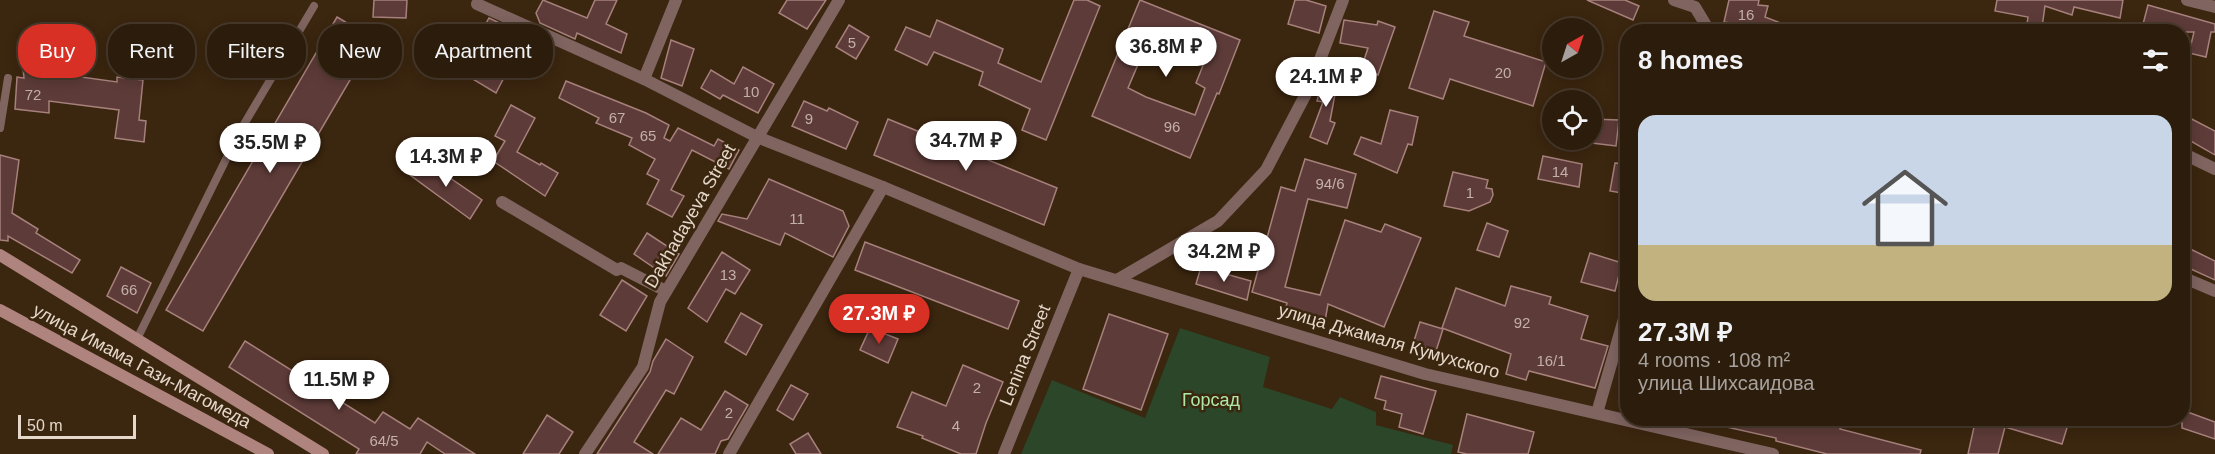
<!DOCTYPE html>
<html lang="en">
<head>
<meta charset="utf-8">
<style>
	:root { --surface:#2c1c0b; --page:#342514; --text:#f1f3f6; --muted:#a6a19d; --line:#483a2c; --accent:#d93025 }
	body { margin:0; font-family:Arial,sans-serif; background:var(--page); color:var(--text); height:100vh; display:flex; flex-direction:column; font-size:22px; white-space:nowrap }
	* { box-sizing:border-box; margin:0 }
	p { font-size:20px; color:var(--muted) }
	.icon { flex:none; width:33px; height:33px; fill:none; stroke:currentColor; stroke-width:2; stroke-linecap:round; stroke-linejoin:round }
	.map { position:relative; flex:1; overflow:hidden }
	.sheet { position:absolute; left:1620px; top:24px; width:570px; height:402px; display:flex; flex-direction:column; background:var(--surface); border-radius:24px; box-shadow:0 3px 15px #0003,0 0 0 2px var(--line) }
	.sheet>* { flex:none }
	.guide { position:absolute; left:18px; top:24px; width:570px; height:54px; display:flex; gap:12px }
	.needle { width:39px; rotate:39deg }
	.fabs { position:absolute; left:1542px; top:18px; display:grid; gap:12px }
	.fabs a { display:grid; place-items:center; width:60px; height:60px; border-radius:50%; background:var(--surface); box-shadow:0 3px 15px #0003,0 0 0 2px var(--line); font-size:30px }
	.scale { position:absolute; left:18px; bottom:15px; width:118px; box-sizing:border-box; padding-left:6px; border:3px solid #e5d7ca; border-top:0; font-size:16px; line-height:21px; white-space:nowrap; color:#e5d7ca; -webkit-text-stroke:4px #3b260f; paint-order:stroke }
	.price { position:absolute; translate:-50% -51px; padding:0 14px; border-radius:21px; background:#fff; color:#222; font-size:20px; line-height:39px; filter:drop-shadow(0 2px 3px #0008) }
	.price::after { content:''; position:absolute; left:50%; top:36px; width:18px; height:14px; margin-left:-9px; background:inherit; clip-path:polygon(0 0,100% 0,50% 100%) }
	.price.selected { background:var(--accent); color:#fff }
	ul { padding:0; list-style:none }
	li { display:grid; align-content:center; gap:12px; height:318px; padding:0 18px }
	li+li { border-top:2px solid var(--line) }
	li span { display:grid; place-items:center; height:186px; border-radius:18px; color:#555 }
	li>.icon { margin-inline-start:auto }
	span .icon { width:108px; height:108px; fill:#fffc; stroke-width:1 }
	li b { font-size:26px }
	h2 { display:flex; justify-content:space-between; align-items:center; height:72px; padding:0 18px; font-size:26px }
	.tag { padding:0 21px; border-radius:24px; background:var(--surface); box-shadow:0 3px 15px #0003,0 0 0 2px var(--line); font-size:21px; line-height:54px }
	.tag.selected { background:var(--accent); color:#fff }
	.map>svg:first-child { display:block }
</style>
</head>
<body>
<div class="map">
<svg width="2215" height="454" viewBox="0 0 2215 454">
	<rect width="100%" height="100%" fill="#3b260f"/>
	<polygon fill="#2b4628" points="1180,328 1270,357 1263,387 1332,409 1340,397 1376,412 1376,425 1453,445 1451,454 1021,454 1052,380 1145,418"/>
	<g fill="#5d3b38" stroke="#a7817c" stroke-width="1.5" fill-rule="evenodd">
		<polygon points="374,0 407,0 406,18 373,17"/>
		<polygon points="543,0 587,18 595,0 617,0 606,24 627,34 621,53 577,33 575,39 540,23 536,13"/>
		<polygon points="787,0 826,0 807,29 779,13"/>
		<polygon points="1074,0 1087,0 1100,6 1046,140 1022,130 1030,109 979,85 983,72 934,52 927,65 895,50 906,27 930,37 937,20 1003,49 998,63 1041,82"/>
		<path d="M 1140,0 L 1240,40 L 1219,94 L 1217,93 L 1190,158 L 1092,116 ZM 1151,34 L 1206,58 L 1196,83 L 1205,88 L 1195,115 L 1146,97 L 1128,88 Z"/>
		<polygon points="1295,0 1306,0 1326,6 1319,33 1288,24"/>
		<polygon points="1587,0 1625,0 1639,6 1633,20"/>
		<polygon points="1729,0 1759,0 1758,5 1768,6 1765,17 1791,27 1789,32 1724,22"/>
		<polygon points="1997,0 2123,0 2120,18 2074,7 2072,15 2045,6 2042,27 2027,24 2028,17 1995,11"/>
		<polygon points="2148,5 2215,24 2215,32 2211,32 2206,57 2189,53 2194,32 2154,32 2142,28"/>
		<polygon points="1434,11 1469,22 1464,36 1546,62 1533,106 1450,79 1443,99 1409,88"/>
		<polygon points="337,17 374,39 203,331 166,310"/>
		<polygon points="489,18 514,30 502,56 512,62 496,93 461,72 480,40 477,39"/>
		<polygon points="1344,20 1377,25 1378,21 1395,27 1378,75 1361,69 1368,48 1340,43"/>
		<polygon points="849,25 869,37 856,59 836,47"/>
		<polygon points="84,40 86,57 22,63 21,48"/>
		<polygon points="671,40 694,49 682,86 661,78"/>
		<polygon points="743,67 774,84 758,113 723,95 720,99 701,88 711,70 734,84"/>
		<polygon points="23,69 117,82 117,77 143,80 139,120 146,121 144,142 115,138 119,110 49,101 49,113 15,109 17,77 24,78"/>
		<polygon points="1325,71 1339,73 1330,121 1335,123 1327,144 1310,137 1323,102 1317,101"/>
		<polygon points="566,81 646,113 669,125 664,138 670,141 678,128 714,146 718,139 739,150 729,169 692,150 671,190 684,196 672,217 647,204 659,180 647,174 655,159 629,145 632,138 596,123 599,118 559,98"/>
		<polygon points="804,101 827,111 829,108 858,122 846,149 792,126"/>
		<polygon points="511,105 535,118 517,152 540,165 541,163 558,173 545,196 493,161 505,141 495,136"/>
		<polygon points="1390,110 1418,117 1412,145 1408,144 1397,173 1354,154 1361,137 1381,144"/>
		<polygon points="2182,114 2215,131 2215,155 2182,136"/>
		<polygon points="888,119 1057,188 1044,225 874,155"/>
		<polygon points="1592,119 1619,120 1616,146 1592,143"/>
		<polygon points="0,155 19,160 12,213 38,229 36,233 80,260 72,273 8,236 8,241 0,240"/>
		<polygon points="1543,156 1582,164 1579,187 1538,179"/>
		<polygon points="421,158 482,200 470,219 410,175"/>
		<polygon points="1305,159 1356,174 1347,208 1308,199 1285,287 1320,295 1345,220 1381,232 1385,224 1421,238 1384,327 1328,304 1325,321 1285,311 1287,303 1252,292 1281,187 1295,191"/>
		<polygon points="1615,163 1628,164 1628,194 1610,191"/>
		<polygon points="1453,172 1488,180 1486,188 1492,189 1493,195 1490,202 1469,211 1444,206"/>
		<polygon points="769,179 843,211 849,226 833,257 785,233 780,245 718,221 722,214 747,219"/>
		<polygon points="1487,223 1508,231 1499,257 1477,250"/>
		<polygon points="647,233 679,254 666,276 634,254"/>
		<polygon points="865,242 1019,301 1008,329 855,270"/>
		<polygon points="2182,245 2215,261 2215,280 2182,265"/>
		<polygon points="722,252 750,270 735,294 726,289 707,322 688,308"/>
		<polygon points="1590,253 1622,263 1615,291 1581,282"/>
		<polygon points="121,267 151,283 137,313 107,296"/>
		<polygon points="1201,267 1251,281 1247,300 1196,284"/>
		<polygon points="622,280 647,296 626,331 600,315"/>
		<polygon points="1511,286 1551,297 1549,304 1588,316 1581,339 1608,346 1595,388 1529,371 1526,380 1506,374 1511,354 1442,328 1456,288 1505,306"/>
		<polygon points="741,313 762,325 746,355 725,342"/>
		<polygon points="1109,314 1168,334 1141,410 1083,389"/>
		<polygon points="1420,322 1443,329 1436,351 1413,344"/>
		<polygon points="870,328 898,339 888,363 860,350"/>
		<polygon points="666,339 693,357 674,394 666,390 634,442 653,454 597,454 650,372 653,361"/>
		<polygon points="245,341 375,423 383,412 410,429 418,418 475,454 445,454 427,442 420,454 356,454 359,449 229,367"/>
		<polygon points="963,365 1003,382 986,423 976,454 961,454 922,438 923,436 897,427 912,392 946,406"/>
		<polygon points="1381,376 1436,391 1423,434 1399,427 1402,414 1384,409 1386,401 1375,398"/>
		<polygon points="791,385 808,394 793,420 777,410"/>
		<polygon points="725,391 748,405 728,439 721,441 715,454 658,454 681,418 701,430"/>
		<polygon points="2182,410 2215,422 2215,439 2182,428"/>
		<polygon points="1467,414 1534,432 1528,454 1467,454 1458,452"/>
		<polygon points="547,415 573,432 559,454 523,454"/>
		<polygon points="1714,418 1842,418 1840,429 1921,450 1920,454 1827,454 1776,441 1776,438 1713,424"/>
		<polygon points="1976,418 2070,418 2062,444 2005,427 1998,454 1968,454"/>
		<polygon points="808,433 821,454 796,454 790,444"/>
	</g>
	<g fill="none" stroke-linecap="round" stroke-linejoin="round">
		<g stroke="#7f6460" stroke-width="8">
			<polyline points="0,128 8,78"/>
			<polyline points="137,339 240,131 314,6"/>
		</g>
		<g stroke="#7f6460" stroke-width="12">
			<polyline points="1674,0 1695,7 1710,32"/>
			<polyline points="2187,0 2215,7"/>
			<polyline points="477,4 644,79 757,137 883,187 1079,269 1425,374 1773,454"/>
			<polyline points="644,79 676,0"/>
			<polyline points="2182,153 2215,169"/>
			<polyline points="502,202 617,270 621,268 666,291"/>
			<polyline points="2182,277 2215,291"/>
			<polyline points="1117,280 1218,221 1266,170 1309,88 1343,0"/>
			<polyline points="1597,413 1628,305"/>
			<polyline points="585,454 643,367 660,302 839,0"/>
			<polyline points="729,454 883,187"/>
			<polyline points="1004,454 1079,269"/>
		</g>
		<g stroke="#af837e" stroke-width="12">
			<polyline points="0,255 323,454"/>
			<polyline points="0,310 268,454"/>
		</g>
	</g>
	<g text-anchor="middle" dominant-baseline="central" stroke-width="5" stroke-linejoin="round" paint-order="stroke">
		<g font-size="15" fill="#c3b0a6">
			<text x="1746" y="14">16</text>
			<text x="852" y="42">5</text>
			<text x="1503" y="72">20</text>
			<text x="751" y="91">10</text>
			<text x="33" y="94">72</text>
			<text x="617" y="117">67</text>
			<text x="809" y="118">9</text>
			<text x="1172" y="126">96</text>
			<text x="648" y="135">65</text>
			<text x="1560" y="171">14</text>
			<text x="1330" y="183">94/6</text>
			<text x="1470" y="192">1</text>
			<text x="797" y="218">11</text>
			<text x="728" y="274">13</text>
			<text x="129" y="289">66</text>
			<text x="1522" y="322">92</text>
			<text x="1551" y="360">16/1</text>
			<text x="977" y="387">2</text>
			<text x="729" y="412">2</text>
			<text x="956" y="425">4</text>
			<text x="384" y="440">64/5</text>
		</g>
		<g font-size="18" fill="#e5d7ca" stroke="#3b260f">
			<text transform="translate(690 216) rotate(-60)">Dakhadayeva Street</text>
			<text transform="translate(1389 341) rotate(16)">улица Джамаля Кумухского</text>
			<text transform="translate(1025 355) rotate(-68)">Lenina Street</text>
			<text transform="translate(142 366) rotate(28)">улица Имама Гази-Магомеда</text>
		</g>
		<g font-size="18" fill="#ace9a6" stroke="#3b260f">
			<text x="1211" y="400">Горсад</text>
		</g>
	</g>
</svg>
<div class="fabs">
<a><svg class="needle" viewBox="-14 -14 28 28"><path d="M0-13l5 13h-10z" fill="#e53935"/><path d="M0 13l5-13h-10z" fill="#a6a19d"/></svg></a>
<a><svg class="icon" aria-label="locate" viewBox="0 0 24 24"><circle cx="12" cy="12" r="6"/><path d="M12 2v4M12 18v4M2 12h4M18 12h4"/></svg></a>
</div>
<div class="scale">50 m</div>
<b class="price" style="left:1166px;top:78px">36.8M ₽</b>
<b class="price" style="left:1326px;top:108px">24.1M ₽</b>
<b class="price" style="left:966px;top:172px">34.7M ₽</b>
<b class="price" style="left:270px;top:174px">35.5M ₽</b>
<b class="price" style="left:446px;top:188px">14.3M ₽</b>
<b class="price" style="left:1224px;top:283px">34.2M ₽</b>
<b class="price selected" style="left:879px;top:345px">27.3M ₽</b>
<b class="price" style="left:339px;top:411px">11.5M ₽</b>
<div class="guide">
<a class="tag selected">Buy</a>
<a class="tag">Rent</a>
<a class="tag">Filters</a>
<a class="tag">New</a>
<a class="tag">Apartment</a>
</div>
<section class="sheet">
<h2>8 homes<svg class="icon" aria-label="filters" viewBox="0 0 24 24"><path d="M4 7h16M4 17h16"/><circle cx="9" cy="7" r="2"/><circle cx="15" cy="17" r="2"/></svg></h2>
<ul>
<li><span style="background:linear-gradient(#c9d6e8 70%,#c2b280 0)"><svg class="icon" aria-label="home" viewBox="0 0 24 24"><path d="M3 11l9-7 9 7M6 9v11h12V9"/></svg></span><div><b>27.3M ₽</b><p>4 rooms · 108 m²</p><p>улица Шихсаидова</p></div></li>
</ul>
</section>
</div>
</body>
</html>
